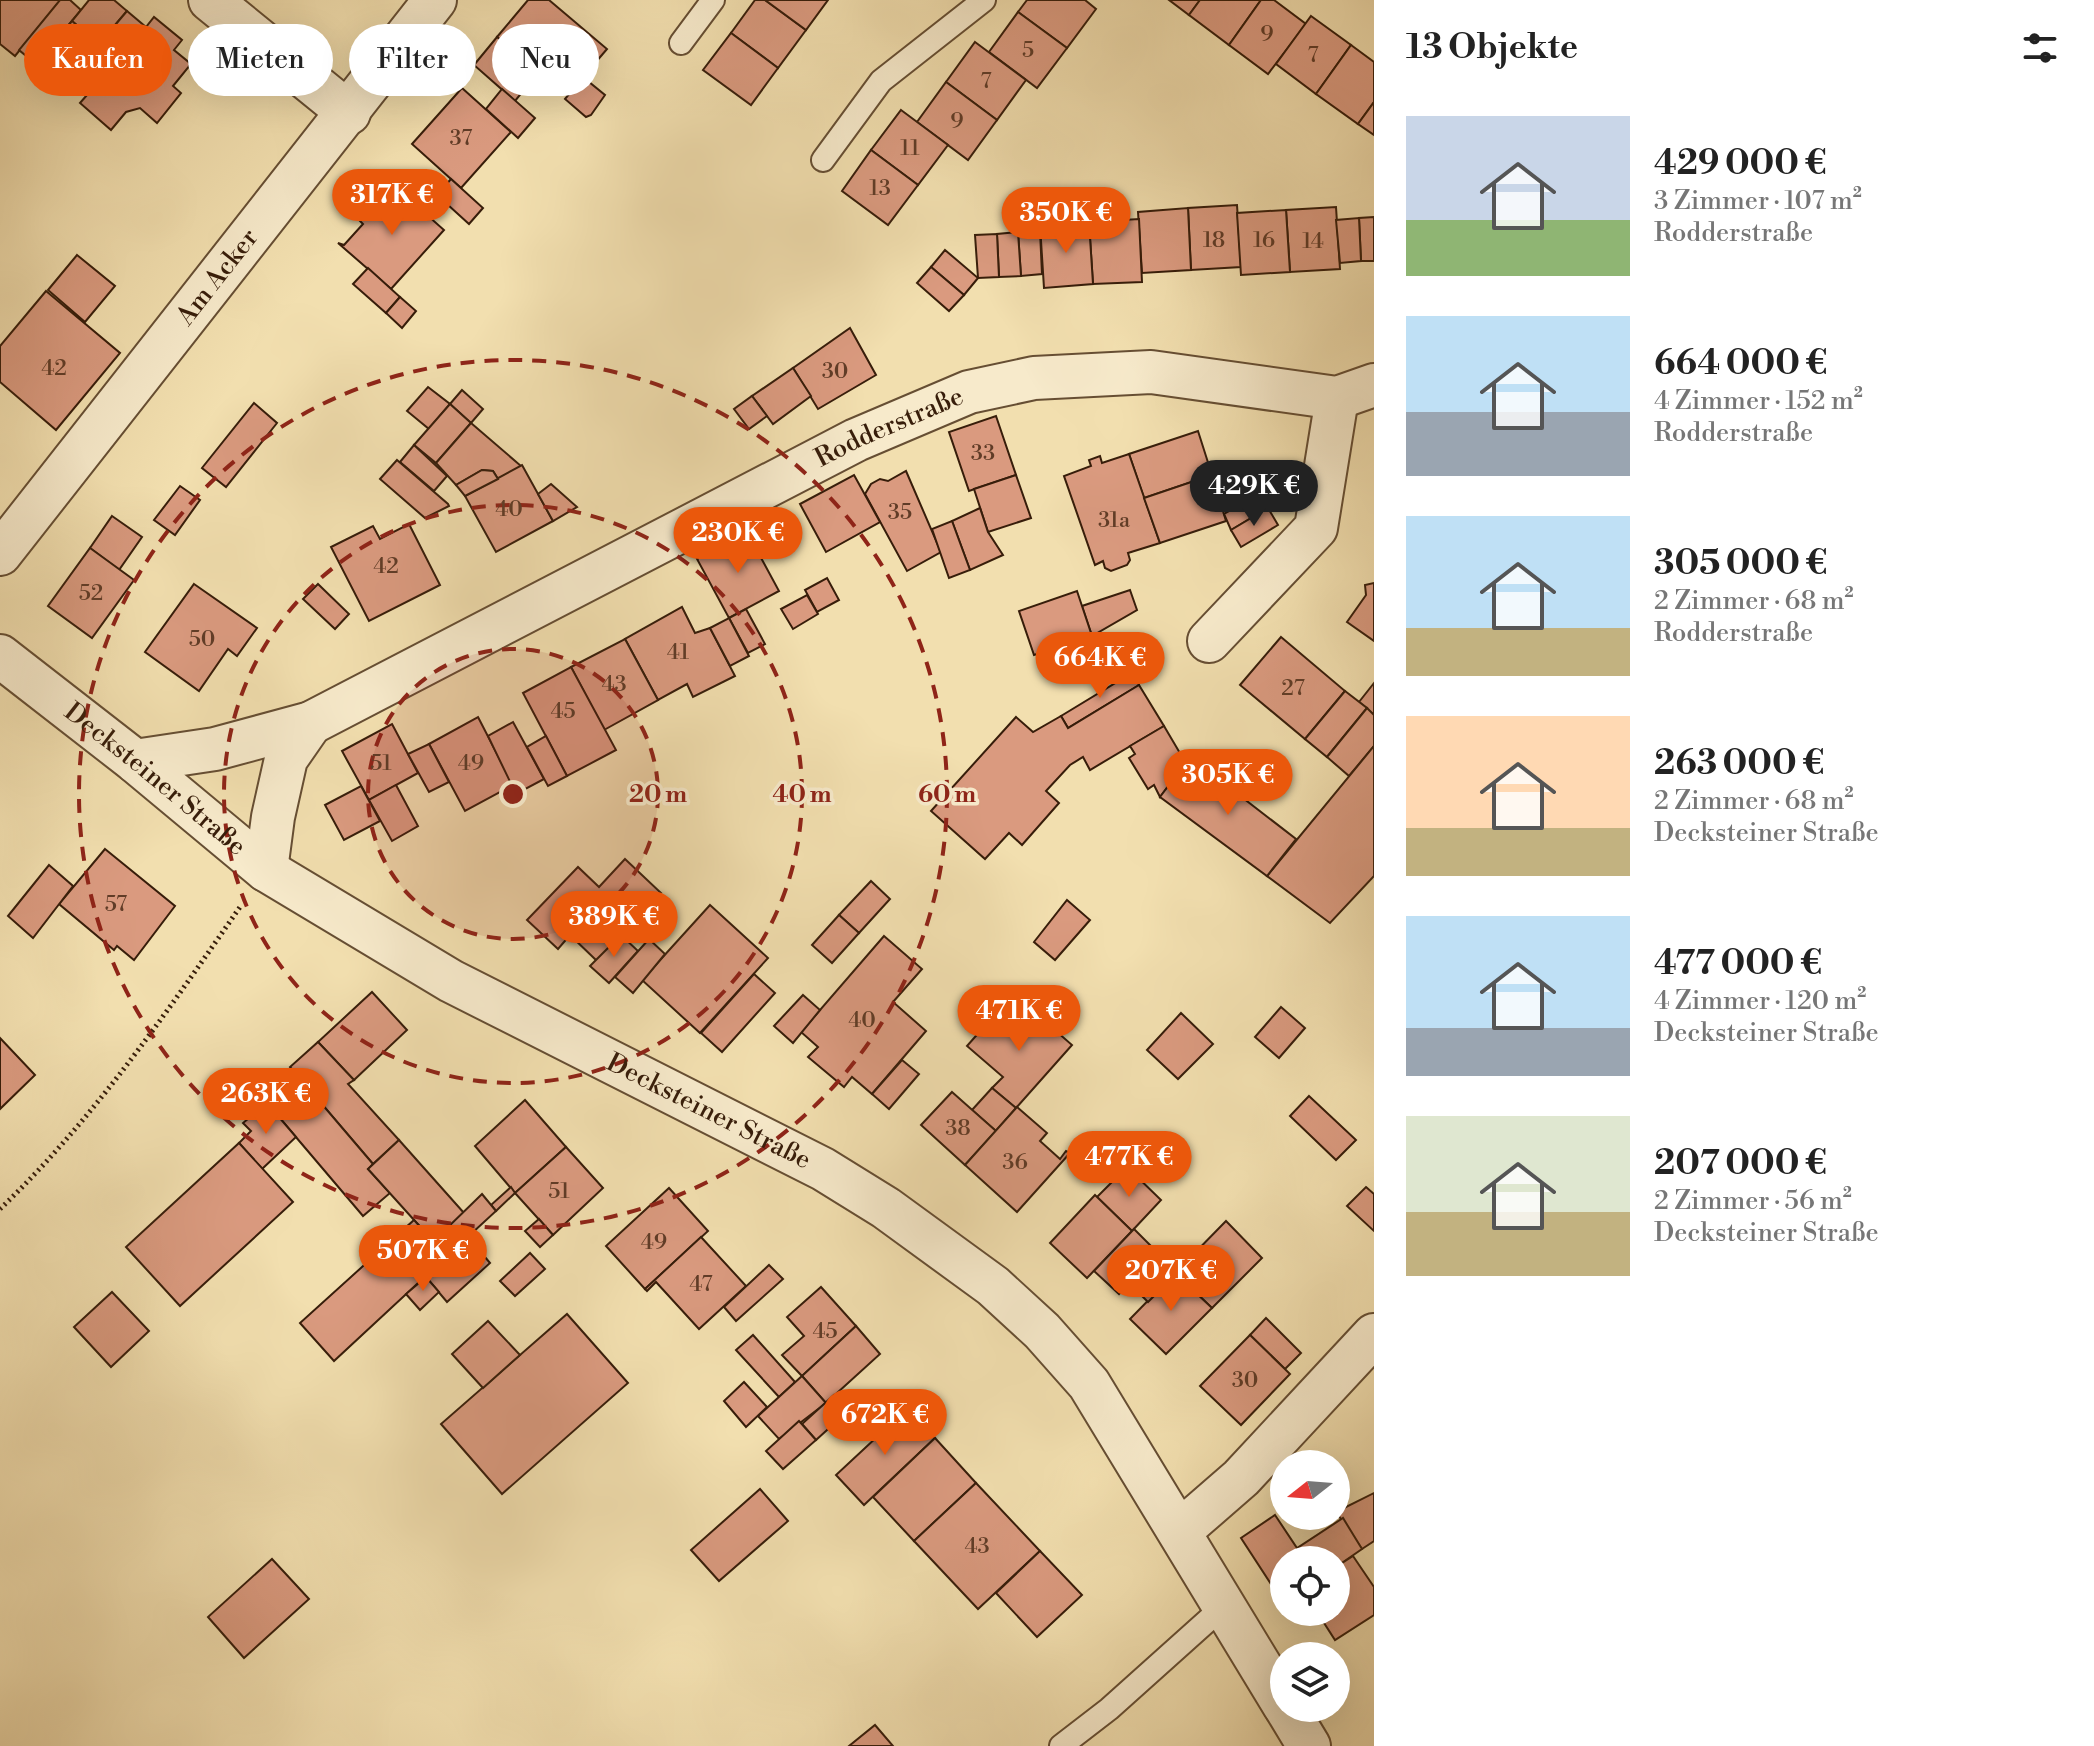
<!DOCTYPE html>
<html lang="de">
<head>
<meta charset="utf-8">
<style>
	:root { --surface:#fff; --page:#f6f6f6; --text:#222; --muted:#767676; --accent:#ea580c }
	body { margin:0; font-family:"Libre Bodoni",serif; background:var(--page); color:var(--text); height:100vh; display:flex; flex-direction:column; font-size:30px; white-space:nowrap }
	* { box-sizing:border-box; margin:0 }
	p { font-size:26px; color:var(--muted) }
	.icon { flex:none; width:44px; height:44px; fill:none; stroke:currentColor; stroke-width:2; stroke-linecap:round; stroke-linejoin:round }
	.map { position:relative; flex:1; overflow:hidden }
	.panel { display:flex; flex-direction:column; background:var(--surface); width:720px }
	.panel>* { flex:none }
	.guide { position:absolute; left:24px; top:24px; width:760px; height:72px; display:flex; gap:16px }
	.needle { width:52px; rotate:253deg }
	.buttons { position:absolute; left:1270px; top:1450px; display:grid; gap:16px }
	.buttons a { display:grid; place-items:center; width:80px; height:80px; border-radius:50%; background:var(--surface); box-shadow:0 8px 32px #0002; font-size:40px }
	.price { position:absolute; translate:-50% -68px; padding:0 18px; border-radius:28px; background:var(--accent); color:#fff; font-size:26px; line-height:52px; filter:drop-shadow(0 2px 4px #0008) }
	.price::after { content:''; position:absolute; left:50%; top:48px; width:24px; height:18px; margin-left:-12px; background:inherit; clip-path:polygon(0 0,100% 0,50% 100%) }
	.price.active { background:#222; color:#fff }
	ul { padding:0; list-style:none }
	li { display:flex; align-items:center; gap:24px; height:200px; padding:0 32px }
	li span { display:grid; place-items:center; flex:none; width:224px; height:160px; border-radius:0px; color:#555 }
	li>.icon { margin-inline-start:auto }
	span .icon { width:96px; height:96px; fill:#fffc; stroke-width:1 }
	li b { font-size:34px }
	h2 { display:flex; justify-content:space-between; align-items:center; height:96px; padding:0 32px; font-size:34px }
	.pill { padding:0 28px; border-radius:36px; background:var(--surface); box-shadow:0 8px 32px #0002; font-size:28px; line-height:72px }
	.pill.active { background:var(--accent); color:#fff }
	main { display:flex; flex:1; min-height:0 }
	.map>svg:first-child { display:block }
</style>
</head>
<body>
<main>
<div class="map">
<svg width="1374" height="1746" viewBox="0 0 1374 1746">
	<rect width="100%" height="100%" fill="#f2dfaf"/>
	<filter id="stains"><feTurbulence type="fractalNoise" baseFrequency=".0025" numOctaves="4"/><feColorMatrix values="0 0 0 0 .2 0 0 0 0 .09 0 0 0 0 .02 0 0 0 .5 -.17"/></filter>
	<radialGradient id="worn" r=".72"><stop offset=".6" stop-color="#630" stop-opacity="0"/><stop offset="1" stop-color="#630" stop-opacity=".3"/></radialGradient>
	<g fill="#da9a7f" stroke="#371d0a" stroke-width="2">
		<polygon points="0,0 60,0 60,1 15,56 0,44"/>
		<polygon points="70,0 81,10 36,64 19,50 60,0"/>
		<polygon points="89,0 114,0 127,11 99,44 72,21"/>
		<polygon points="528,0 549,0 607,49 583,77 605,95 591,115 586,117 565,99 575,87 546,63 532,80 509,61 516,53 497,37"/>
		<polygon points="755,0 765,0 806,30 778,68 731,33"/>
		<polygon points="765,0 828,0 806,30"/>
		<polygon points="1027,0 1085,0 1096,9 1067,48 1018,12"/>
		<polygon points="1169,0 1200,0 1189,15"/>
		<polygon points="1200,0 1261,0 1229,45 1189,15"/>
		<polygon points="1261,0 1274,0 1306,24 1268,74 1229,45"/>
		<polygon points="127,11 146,27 154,17 182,40 174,50 191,64 173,86 181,93 157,123 140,108 126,112 111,130 80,103 87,95 69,80 92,48 94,50"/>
		<polygon points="1018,12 1067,48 1037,88 989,52"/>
		<polygon points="1311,16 1351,45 1316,94 1276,64"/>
		<polygon points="72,21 99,44 92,48 76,72 49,49"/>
		<polygon points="731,33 778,68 751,105 703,70"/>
		<polygon points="497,37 516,53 509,61 532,80 515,101 474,65"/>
		<polygon points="975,42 1026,80 997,120 946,82"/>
		<polygon points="1351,45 1374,62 1374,102 1358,124 1316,94"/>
		<polygon points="946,82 997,120 968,160 917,122"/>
		<polygon points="462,88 511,132 461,188 412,144"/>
		<polygon points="502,89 535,118 518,138 486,109"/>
		<polygon points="1374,102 1374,135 1358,124"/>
		<polygon points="901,110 948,145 918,185 871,150"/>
		<polygon points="871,150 918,185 888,225 842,191"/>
		<polygon points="451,179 483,208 469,224 437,195"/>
		<polygon points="392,184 444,230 391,289 338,243 344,245 363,224 359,220"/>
		<polygon points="1237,205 1241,267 1191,270 1188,208"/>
		<polygon points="1336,207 1340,269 1290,272 1286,210"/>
		<polygon points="1188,208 1191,270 1142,273 1138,212"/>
		<polygon points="1286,210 1290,272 1241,275 1237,213"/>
		<polygon points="1374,217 1374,261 1361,261 1359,218"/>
		<polygon points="1359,218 1361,261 1340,263 1336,220"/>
		<polygon points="1139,219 1142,282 1093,284 1089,222"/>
		<polygon points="1089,222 1093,284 1044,288 1040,225"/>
		<polygon points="1040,231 1042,274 1021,276 1018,232"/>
		<polygon points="1018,232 1021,276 999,277 997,234"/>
		<polygon points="997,234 999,277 978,278 975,235"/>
		<polygon points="945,250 978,278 964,295 931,267"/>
		<polygon points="77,255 115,286 85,322 48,290"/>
		<polygon points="931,267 964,295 949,311 917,283"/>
		<polygon points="368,268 400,297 386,313 353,284"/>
		<polygon points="46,291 120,353 56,430 0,382 0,346"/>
		<polygon points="400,297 416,311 402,328 386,313"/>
		<polygon points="850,328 876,375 818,409 793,368"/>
		<polygon points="793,368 811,396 773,424 752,396"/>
		<polygon points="428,387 450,404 429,429 407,411"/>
		<polygon points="462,390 483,409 471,423 450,404"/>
		<polygon points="752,396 767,416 749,429 734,409"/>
		<polygon points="254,403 277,423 226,487 202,468"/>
		<polygon points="450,404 471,423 436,463 414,445"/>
		<polygon points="996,416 1016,475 969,491 949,432"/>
		<polygon points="471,423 521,466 498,479 493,471 482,470 456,485 436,463"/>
		<polygon points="1198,431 1212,475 1144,498 1129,454"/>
		<polygon points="414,445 447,476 434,491 400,462"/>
		<polygon points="1129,454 1160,543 1128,553 1130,560 1127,565 1111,571 1105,568 1103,561 1095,565 1064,476 1091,466 1089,460 1100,456 1102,463"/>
		<polygon points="397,460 448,504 449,506 425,518 380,479"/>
		<polygon points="522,465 553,521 496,552 465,496"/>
		<polygon points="482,470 493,471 498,479 465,496 456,485"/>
		<polygon points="906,471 941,552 907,571 865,494 871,484 880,479 888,481"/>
		<polygon points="854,475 880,522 826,552 800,504"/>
		<polygon points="1016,475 1031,518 988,532 974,489"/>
		<polygon points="1212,475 1226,521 1160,543 1144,498"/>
		<polygon points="551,484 577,507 553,521 538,494"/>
		<polygon points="180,486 200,500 175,535 154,520"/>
		<polygon points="1259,494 1268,508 1231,530 1224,514"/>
		<polygon points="980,508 988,532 1003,555 970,570 952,521"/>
		<polygon points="1268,508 1278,525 1241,547 1231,530"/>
		<polygon points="112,516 142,537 119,570 90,548"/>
		<polygon points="952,521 970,570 949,578 932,529"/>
		<polygon points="409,524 440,585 369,621 331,547 373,526 380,539"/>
		<polygon points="747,532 779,591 729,618 697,559"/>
		<polygon points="90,548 134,580 92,638 48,606"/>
		<polygon points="827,578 839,600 817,612 805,590"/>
		<polygon points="1374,583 1374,641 1347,622 1366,595 1365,585"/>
		<polygon points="194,584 257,628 237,656 228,649 199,691 145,652"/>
		<polygon points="318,584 349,614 335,629 303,599"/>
		<polygon points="1130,590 1137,610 1092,636 1082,606"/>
		<polygon points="1077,591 1092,636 1034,655 1019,611"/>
		<polygon points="807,595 818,614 793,629 781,609"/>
		<polygon points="682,607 695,633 710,628 735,676 693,697 687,684 658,700 625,639"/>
		<polygon points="746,609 765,644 748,653 729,618"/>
		<polygon points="729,618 749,656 730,666 710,628"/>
		<polygon points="1281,637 1345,691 1305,739 1240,685"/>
		<polygon points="625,639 658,700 604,730 571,667"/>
		<polygon points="571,667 616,750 567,776 523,693"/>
		<polygon points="1132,673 1139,685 1068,728 1061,716"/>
		<polygon points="1374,683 1374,715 1359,702"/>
		<polygon points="1139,685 1164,726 1090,770 1083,757 1070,765 1046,791 1059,803 1022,845 1009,833 985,859 931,811 1016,717 1033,732 1061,716 1068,728"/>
		<polygon points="1345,691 1367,708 1327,757 1305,739"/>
		<polygon points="1367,708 1374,715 1374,746 1349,776 1327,757"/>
		<polygon points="478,717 513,785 465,811 429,744"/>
		<polygon points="513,722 544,779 516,794 488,736"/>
		<polygon points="392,724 418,773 369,800 342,751"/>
		<polygon points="1164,726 1184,760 1190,757 1160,797 1154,785 1148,789 1129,758 1135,754 1130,746"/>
		<polygon points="546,736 567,776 548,786 527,747"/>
		<polygon points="429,744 449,782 429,792 408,754"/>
		<polygon points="1374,746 1374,876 1330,923 1267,876"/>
		<polygon points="1190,757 1296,839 1267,876 1160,797"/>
		<polygon points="396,785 418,826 392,841 369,800"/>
		<polygon points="361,786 380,821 344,840 325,805"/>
		<polygon points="105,849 175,906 134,960 117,946 114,950 59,904"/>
		<polygon points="625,859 661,893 597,961 570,935 558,949 527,920 578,867 599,887"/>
		<polygon points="49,865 73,886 33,938 8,916"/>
		<polygon points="871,881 890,899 859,933 839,915"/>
		<polygon points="1067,900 1090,920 1055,960 1034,942"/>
		<polygon points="710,905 768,958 700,1033 642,980"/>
		<polygon points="839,915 859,933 832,963 812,945"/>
		<polygon points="621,935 638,951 609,983 590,966"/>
		<polygon points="884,936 922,969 893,1002 926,1031 872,1094 852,1077 844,1087 808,1057 818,1047 801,1032"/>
		<polygon points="649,939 665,954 633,993 615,977"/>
		<polygon points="754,974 775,993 722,1052 701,1033"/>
		<polygon points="372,992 407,1030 354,1080 318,1042"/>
		<polygon points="803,995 820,1010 793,1043 774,1026"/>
		<polygon points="1281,1007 1305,1028 1279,1058 1255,1037"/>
		<polygon points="1032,1010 1072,1045 1016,1108 992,1088 1003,1077 967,1046 998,1011 1017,1027"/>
		<polygon points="1181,1013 1213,1044 1178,1079 1147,1050"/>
		<polygon points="0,1038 35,1075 0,1109"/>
		<polygon points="318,1042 354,1080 348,1084 399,1140 373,1164 290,1067"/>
		<polygon points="902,1060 919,1074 889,1109 872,1094"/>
		<polygon points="298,1076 373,1164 368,1169 390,1193 363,1216 267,1103"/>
		<polygon points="992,1088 1016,1108 996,1131 972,1110"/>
		<polygon points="952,1092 996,1131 965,1165 921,1125"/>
		<polygon points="1309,1096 1356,1140 1336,1160 1290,1116"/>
		<polygon points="525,1100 566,1147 515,1193 475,1146"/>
		<polygon points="267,1103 296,1137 262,1169 239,1143 251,1131 243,1123"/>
		<polygon points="1017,1107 1047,1133 1040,1141 1060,1159 1066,1151 1070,1153 1017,1212 965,1165"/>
		<polygon points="399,1140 464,1213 433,1241 368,1169"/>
		<polygon points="239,1143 293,1202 180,1306 126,1247"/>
		<polygon points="566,1147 603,1188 553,1235 515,1193"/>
		<polygon points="1127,1167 1161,1200 1132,1231 1097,1197"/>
		<polygon points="511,1187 515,1193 496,1211 491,1205"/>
		<polygon points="1366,1187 1374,1194 1374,1231 1347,1206"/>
		<polygon points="669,1188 708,1231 645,1289 606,1246"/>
		<polygon points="482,1194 496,1211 459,1245 445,1230"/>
		<polygon points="1095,1195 1132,1231 1087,1278 1050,1243"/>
		<polygon points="539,1219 553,1235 540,1247 525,1231"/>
		<polygon points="414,1220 433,1241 439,1236 443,1241 450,1235 459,1245 334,1361 300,1323"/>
		<polygon points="1226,1221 1262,1258 1212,1308 1189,1286 1194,1280 1181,1267"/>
		<polygon points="1134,1229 1158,1253 1119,1294 1094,1271"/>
		<polygon points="468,1237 490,1263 447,1302 426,1277"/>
		<polygon points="701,1237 746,1286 699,1329 656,1282 647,1291 645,1289"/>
		<polygon points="530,1253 545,1269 515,1296 500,1281"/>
		<polygon points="769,1265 783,1279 736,1321 724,1307"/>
		<polygon points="1175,1273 1212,1308 1166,1354 1130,1319"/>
		<polygon points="1158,1275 1167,1283 1148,1302 1140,1294"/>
		<polygon points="426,1277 439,1292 420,1310 406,1294"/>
		<polygon points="821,1287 856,1326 802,1376 782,1355 804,1336 787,1317"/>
		<polygon points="112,1292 149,1331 111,1367 74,1327"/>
		<polygon points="567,1314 628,1383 502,1494 441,1424"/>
		<polygon points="1266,1318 1301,1353 1285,1369 1250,1335"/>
		<polygon points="488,1321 520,1355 483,1388 452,1354"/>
		<polygon points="856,1326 880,1354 826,1403 802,1376"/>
		<polygon points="753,1335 795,1382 779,1397 736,1350"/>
		<polygon points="1250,1335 1290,1374 1241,1425 1200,1386"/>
		<polygon points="802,1376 826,1403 779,1439 758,1416"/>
		<polygon points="744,1382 767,1407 746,1427 724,1401"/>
		<polygon points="834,1395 848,1411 816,1440 802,1424"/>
		<polygon points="907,1409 935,1438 864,1505 836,1475"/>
		<polygon points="799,1421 816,1440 783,1469 766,1451"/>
		<polygon points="935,1438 976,1483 914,1541 873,1497"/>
		<polygon points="976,1483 1040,1551 978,1609 914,1541"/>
		<polygon points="760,1489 788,1521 719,1581 691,1550"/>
		<polygon points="1374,1493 1374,1541 1362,1549 1336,1512"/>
		<polygon points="1275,1515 1297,1548 1343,1518 1362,1549 1336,1567 1336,1560 1284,1560 1284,1604 1241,1538"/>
		<polygon points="1040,1551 1082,1595 1037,1637 996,1593"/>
		<polygon points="1353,1556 1374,1587 1374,1615 1335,1640 1317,1612 1336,1612 1336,1567"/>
		<polygon points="272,1559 309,1599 244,1658 208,1617"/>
		<polygon points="875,1725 893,1746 849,1746"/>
	</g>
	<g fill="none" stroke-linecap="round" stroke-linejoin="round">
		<g stroke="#664e33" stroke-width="26">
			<g id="service">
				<polyline points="681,43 713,0"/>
				<polyline points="823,160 881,81 984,0"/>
				<polyline points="1061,1746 1109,1709 1225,1605"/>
			</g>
		</g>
		<g stroke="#664e33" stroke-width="46">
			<g id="minor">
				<polyline points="210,0 349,113"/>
				<path id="s1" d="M 0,554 L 435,0"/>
				<polyline points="1209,641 1316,528 1337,398"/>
				<path id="s2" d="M 0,656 L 135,761 L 266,870 L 451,981 L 823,1169 L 886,1208 L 993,1286 L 1042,1331 L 1089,1384 L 1284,1705"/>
				<path id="s3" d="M 135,761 L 215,749 L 311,723 L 856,440 L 969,392 L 1034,378 L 1151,372 L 1337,398 L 1374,385"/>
				<polyline points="266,870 273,817 286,759 311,723"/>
				<polyline points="1180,1531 1241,1478 1374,1335"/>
				<polyline points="1286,1708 1309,1746"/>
			</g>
		</g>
		<path stroke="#371d0a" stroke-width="5" stroke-dasharray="2 4" stroke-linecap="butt" d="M 0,1209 C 93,1120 167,1012 240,907"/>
		<use href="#service" stroke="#f7eacb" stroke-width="22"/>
		<use href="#minor" stroke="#f7eacb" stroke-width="42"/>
	</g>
	<circle cx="513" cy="794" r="145" fill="#8f2418" fill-opacity=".12"/>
	<g fill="none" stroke="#8f2418" stroke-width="4" stroke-dasharray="14 10">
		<circle cx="513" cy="794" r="145"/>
		<circle cx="513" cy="794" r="289"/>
		<circle cx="513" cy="794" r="434"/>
	</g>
	<g text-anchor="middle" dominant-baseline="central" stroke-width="7" stroke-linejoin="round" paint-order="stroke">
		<g font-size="22" fill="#603c27">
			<text x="1267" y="34">9</text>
			<text x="1028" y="50">5</text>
			<text x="1313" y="55">7</text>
			<text x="986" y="81">7</text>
			<text x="957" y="121">9</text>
			<text x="461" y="138">37</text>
			<text x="910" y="148">11</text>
			<text x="880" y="188">13</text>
			<text x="1214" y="240">18</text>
			<text x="1264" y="240">16</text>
			<text x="1313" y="241">14</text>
			<text x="54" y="368">42</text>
			<text x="835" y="371">30</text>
			<text x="983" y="453">33</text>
			<text x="509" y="509">40</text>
			<text x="900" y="512">35</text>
			<text x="1114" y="520">31a</text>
			<text x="386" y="566">42</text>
			<text x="91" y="593">52</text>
			<text x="202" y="639">50</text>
			<text x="678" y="652">41</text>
			<text x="614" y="684">43</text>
			<text x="1293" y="688">27</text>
			<text x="563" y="711">45</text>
			<text x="381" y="763">51</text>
			<text x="471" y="763">49</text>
			<text x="116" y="904">57</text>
			<text x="862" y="1020">40</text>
			<text x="958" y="1128">38</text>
			<text x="1015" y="1162">36</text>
			<text x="559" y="1191">51</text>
			<text x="654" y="1242">49</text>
			<text x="701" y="1284">47</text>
			<text x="825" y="1331">45</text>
			<text x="1245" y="1380">30</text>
			<text x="977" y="1546">43</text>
		</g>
		<g font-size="26" fill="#371d0a" stroke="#f7eacb">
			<text stroke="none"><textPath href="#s1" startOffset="352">Am Acker</textPath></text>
			<text stroke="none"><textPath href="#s3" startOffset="830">Rodderstraße</textPath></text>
			<text stroke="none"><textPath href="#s2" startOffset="198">Decksteiner Straße</textPath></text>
			<text stroke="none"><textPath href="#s2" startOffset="846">Decksteiner Straße</textPath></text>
		</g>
	</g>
	<circle cx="513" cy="794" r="12" fill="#8f2418" stroke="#f7eacb" stroke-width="4"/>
	<g font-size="24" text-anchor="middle" font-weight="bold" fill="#8f2418" stroke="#f7eacb" stroke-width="7" stroke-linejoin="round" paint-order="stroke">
		<text x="658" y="802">20 m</text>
		<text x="802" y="802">40 m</text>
		<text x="947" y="802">60 m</text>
	</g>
	<rect width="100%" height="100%" filter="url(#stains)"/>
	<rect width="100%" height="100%" fill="url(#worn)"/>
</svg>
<div class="buttons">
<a><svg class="needle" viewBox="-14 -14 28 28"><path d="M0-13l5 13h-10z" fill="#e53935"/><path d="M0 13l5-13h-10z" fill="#767676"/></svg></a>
<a><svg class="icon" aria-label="locate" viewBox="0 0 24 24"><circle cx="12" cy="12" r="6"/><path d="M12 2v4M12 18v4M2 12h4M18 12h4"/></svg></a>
<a><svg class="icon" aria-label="layers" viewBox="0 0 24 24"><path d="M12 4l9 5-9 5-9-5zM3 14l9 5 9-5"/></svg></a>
</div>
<b class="price" style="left:392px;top:237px">317K €</b>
<b class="price" style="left:1066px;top:255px">350K €</b>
<b class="price active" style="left:1254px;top:528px">429K €</b>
<b class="price" style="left:738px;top:575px">230K €</b>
<b class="price" style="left:1100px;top:700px">664K €</b>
<b class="price" style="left:1228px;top:817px">305K €</b>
<b class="price" style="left:614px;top:959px">389K €</b>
<b class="price" style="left:1019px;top:1053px">471K €</b>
<b class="price" style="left:266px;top:1136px">263K €</b>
<b class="price" style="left:1129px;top:1199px">477K €</b>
<b class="price" style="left:423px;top:1293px">507K €</b>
<b class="price" style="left:1171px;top:1313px">207K €</b>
<b class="price" style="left:885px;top:1457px">672K €</b>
<div class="guide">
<a class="pill active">Kaufen</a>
<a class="pill">Mieten</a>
<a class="pill">Filter</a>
<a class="pill">Neu</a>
</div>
</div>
<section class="panel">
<h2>13 Objekte<svg class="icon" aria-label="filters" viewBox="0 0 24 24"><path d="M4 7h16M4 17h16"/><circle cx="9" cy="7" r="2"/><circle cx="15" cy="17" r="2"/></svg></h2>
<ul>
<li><span style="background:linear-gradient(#c9d6e8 65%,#8fb573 0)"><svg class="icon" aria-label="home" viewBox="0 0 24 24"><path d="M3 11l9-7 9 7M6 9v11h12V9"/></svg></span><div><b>429 000 €</b><p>3 Zimmer · 107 m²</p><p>Rodderstraße</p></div></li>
<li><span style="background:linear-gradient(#bfe0f5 60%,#9aa5b1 0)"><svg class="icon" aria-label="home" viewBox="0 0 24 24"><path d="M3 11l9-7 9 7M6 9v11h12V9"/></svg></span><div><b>664 000 €</b><p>4 Zimmer · 152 m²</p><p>Rodderstraße</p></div></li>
<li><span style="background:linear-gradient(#bfe0f5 70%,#c2b280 0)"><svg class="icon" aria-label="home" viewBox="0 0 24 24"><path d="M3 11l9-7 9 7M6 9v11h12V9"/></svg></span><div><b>305 000 €</b><p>2 Zimmer · 68 m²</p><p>Rodderstraße</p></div></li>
<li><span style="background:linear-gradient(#ffd9b3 70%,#c2b280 0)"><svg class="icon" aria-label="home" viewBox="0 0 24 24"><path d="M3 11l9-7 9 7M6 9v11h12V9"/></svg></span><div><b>263 000 €</b><p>2 Zimmer · 68 m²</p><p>Decksteiner Straße</p></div></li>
<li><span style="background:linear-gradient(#bfe0f5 70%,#9aa5b1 0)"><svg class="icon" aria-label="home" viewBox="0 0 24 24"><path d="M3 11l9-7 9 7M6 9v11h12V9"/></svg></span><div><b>477 000 €</b><p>4 Zimmer · 120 m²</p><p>Decksteiner Straße</p></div></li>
<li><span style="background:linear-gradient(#dfe7d0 60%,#c2b280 0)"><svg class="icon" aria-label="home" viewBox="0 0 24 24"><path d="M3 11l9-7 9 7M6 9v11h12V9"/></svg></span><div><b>207 000 €</b><p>2 Zimmer · 56 m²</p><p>Decksteiner Straße</p></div></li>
</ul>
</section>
</main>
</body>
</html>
